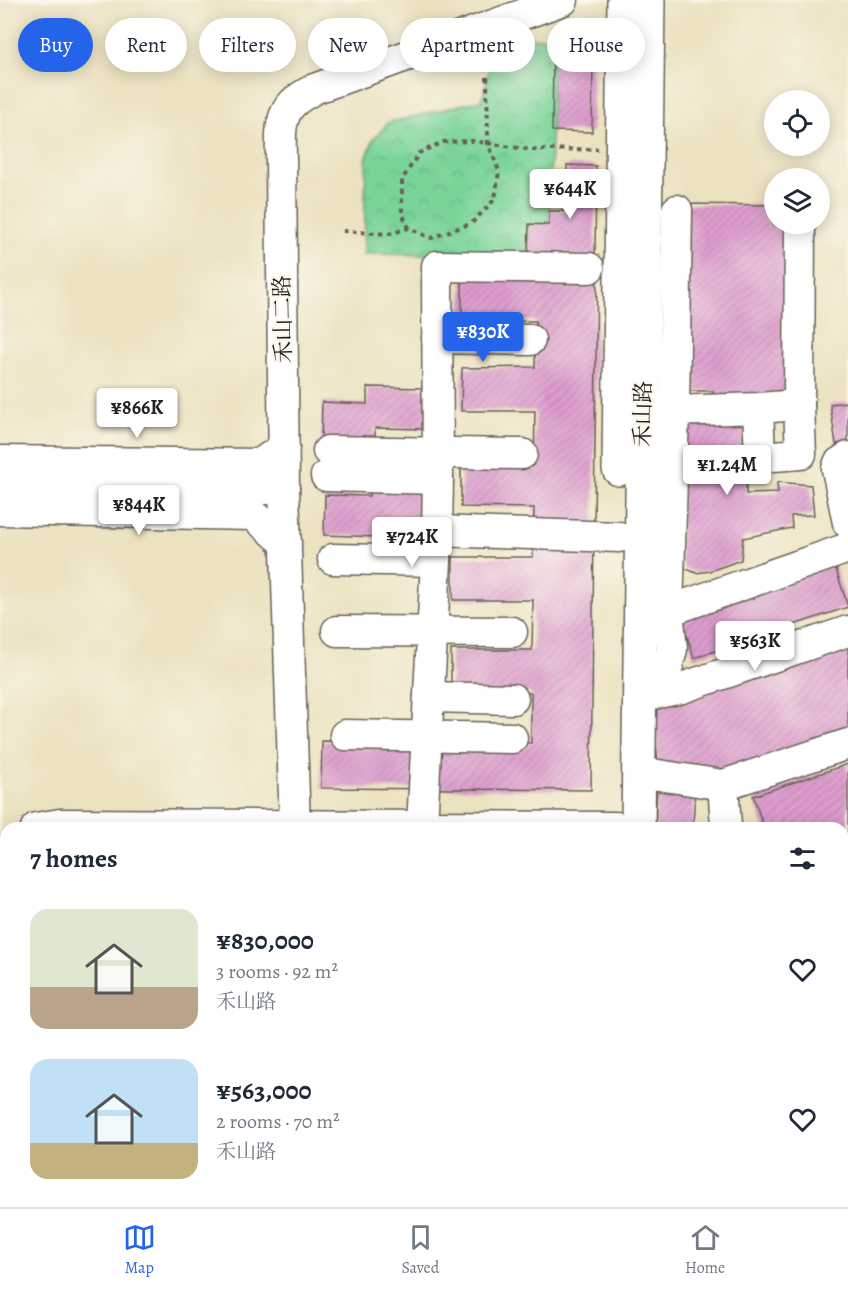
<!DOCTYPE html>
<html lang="en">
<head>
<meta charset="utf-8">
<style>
	:root { --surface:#fff; --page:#f6f6f7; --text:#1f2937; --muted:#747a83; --line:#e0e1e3; --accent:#2563eb }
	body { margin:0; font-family:Alegreya,"Noto Serif SC",serif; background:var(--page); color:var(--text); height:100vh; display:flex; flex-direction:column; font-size:22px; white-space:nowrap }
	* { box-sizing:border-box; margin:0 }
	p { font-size:20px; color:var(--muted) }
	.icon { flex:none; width:33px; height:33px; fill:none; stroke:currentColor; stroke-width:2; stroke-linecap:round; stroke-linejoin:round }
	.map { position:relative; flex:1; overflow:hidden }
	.panel { position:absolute; left:0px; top:822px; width:849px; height:386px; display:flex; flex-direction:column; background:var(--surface); border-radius:18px 18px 0 0; box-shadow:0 3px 15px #0003 }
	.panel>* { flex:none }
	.banner { position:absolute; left:18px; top:18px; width:813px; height:54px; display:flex; gap:12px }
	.tools { position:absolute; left:764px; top:90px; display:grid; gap:12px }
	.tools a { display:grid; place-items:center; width:66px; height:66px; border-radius:50%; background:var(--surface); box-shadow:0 3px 15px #0003; font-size:30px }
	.price { position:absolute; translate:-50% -51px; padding:0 14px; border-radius:6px; background:#fff; color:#222; font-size:20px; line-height:39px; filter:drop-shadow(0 2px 3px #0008) }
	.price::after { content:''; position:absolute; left:50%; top:36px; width:18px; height:14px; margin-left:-9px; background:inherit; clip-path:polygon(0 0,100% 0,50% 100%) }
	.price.active { background:var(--accent); color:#fff }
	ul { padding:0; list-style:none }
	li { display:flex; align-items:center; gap:18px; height:150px; padding:0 30px }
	li span { display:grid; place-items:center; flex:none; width:168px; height:120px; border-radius:18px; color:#555 }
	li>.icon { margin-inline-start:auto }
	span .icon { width:72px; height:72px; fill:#fffc; stroke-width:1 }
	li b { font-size:26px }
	h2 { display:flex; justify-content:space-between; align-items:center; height:72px; padding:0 30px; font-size:26px }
	.tag { padding:0 21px; border-radius:27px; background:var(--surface); box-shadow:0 3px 15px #0003; font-size:21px; line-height:54px }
	.tag.active { background:var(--accent); color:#fff }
	.tabs { display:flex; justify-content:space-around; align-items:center; height:84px; border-top:2px solid var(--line); background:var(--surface); font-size:16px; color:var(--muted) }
	.tabs a { display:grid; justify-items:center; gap:3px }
	.tabs .active { color:var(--accent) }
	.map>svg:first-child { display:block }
</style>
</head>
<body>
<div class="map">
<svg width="848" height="1207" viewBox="0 0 848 1207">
	<defs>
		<pattern id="park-crowns" width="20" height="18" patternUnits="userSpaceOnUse" patternTransform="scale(1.5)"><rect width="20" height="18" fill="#7ad49a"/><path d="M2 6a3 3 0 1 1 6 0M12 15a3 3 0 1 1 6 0" fill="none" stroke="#69b584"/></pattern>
		<pattern id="building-hatch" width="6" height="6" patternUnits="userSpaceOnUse" patternTransform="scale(1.5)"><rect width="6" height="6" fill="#dd9ccd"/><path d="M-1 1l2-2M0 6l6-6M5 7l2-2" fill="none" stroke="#bd86af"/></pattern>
	</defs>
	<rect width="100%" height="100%" fill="#fbf7ec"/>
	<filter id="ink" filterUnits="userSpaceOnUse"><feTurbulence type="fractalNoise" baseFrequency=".0167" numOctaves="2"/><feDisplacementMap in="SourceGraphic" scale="12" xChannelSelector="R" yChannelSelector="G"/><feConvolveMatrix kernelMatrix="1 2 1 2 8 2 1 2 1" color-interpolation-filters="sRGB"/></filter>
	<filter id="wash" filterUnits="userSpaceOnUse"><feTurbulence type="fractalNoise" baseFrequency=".008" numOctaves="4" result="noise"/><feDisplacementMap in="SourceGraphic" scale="24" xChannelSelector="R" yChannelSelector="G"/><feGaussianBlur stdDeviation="1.35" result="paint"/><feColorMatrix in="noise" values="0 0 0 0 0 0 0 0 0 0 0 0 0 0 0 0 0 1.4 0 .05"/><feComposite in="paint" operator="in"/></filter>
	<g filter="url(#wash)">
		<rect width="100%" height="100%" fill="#ece2c0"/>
		<polygon fill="url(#park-crowns)" stroke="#4b785b" stroke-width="1.5" points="555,37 553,59 549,225 529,225 528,256 364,254 366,160 373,140 388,123 482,100 496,40"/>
		<g id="blocks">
			<g fill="url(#building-hatch)">
				<polygon points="553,59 593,60 592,132 552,131"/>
				<polygon points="567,165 596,166 595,257 528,256 529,224 549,225 549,211 567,211"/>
				<polygon points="684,204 774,205 774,224 791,224 789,405 713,404 713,391 682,391"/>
				<polygon points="597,265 591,790 321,788 322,741 531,743 531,693 451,693 451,650 532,650 533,600 453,600 453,557 533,557 534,508 461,507 461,465 534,464 535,411 461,411 462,368 535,367 536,321 462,321 462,278"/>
				<polygon points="367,387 428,388 427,429 375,428 375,445 321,443 322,402 367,404"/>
				<polygon points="848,402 848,442 836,444 830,404"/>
				<polygon points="747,415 746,494 778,493 777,482 811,485 814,515 791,516 792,528 743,538 741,560 710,571 696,573 684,568 680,557 684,420"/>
				<polygon points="369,479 430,480 429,522 378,520 378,537 324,535 325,495 369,496"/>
				<polygon points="834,563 848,607 694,658 680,614"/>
				<polygon points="848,645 848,733 744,770 658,765 653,706"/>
				<polygon points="848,764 848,839 843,841 843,828 764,828 753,796"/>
				<polygon points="657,786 695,787 693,828 655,828"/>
				<polygon points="843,923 848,926 848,1046 843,1048"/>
				<polygon points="223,1202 252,1202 254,1207 209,1207"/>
				<polygon points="308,1202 425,1202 416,1207 311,1207"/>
			</g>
		</g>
	</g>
	<g filter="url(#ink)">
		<use href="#blocks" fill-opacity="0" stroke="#656155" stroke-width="1.5"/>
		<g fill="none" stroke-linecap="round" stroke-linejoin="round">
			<g stroke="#656155" stroke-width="33">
				<g id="minor">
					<polyline points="437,338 530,340"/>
					<polyline points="799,405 800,224"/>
					<polyline points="655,409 674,411 677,210"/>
					<polyline points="328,451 522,454"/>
					<polyline points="848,457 839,463 837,469 848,523"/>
					<polyline points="0,461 260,464 284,447"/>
					<polyline points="326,476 438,479"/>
					<polyline points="0,489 284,489"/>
					<polyline points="0,510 253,515 286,543"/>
					<polyline points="437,531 438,479 437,266 589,268"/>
					<polyline points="333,559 436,561"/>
					<polyline points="650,611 668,611 848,548"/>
					<polyline points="337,631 512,632"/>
					<polyline points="643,696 682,688 848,631"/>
					<polyline points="429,697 513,699"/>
					<polyline points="640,697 665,678 672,649 668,611 674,411 758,408 799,405 801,454 760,457 758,408"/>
					<polyline points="345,735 512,738"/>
					<polyline points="639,772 723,785 848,744"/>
					<polyline points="723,785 726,825"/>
					<polyline points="422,826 436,561 437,531 619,537"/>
					<polyline points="36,828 60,824 616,827"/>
					<path d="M 295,828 L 284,489 L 281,159 C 281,140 278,117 293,103 C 299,97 307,93 314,89 L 563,0"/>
					<polyline points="843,860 848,858"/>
					<polyline points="843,1200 844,1196 848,1195"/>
					<polyline points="106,1202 108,1207"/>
					<polyline points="159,1207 173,1202"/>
				</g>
			</g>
			<g stroke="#656155" stroke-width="36">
				<g id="major">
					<polyline points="619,469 624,0"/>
					<polyline points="638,828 648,0"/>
					<polyline points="843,1093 848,1090"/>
					<polyline points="843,1131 848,1129"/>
					<polyline points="639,1207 648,1202"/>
					<polyline points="709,1207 718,1202"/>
				</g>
			</g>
			<g stroke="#656155" stroke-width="36">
				<polyline id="highway" points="0,1181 6,1195"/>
			</g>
			<g stroke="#656155" stroke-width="4" stroke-dasharray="4.5 4.5" stroke-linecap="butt">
				<polyline points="487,77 488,143 499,171 495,199 472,223 431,238 409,228 402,213 402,180 419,153 443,142 473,141 532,150 598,149"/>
				<polyline points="343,231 389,234 409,228"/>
			</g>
			<use href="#minor" stroke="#fff" stroke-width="30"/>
			<use href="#major" stroke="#fff" stroke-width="33"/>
			<use href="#highway" stroke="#fff" stroke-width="33"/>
			<g stroke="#1c1c1c" stroke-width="4.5">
				<polyline points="0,1017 6,1032"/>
				<polyline points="0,1061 6,1076"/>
				<polyline points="56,1202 58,1207"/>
				<polyline points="74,1202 76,1207"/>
			</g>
		</g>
	</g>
	<g text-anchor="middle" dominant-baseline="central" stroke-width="4.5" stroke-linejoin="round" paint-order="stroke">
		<g font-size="22" fill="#1c1c1c" stroke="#fbf7ec">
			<text transform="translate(283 319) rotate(-91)">禾山二路</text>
			<text transform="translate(643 414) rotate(-89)">禾山路</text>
		</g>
	</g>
</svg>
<div class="tools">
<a><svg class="icon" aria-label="locate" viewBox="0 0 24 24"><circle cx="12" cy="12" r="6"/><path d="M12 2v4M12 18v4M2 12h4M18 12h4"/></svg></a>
<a><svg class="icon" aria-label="layers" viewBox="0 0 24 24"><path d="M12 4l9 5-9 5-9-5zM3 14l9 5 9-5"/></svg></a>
</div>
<b class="price" style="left:570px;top:220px">¥644K</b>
<b class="price active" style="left:483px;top:363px">¥830K</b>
<b class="price" style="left:137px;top:439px">¥866K</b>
<b class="price" style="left:727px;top:496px">¥1.24M</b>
<b class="price" style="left:139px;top:536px">¥844K</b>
<b class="price" style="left:412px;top:568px">¥724K</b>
<b class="price" style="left:755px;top:672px">¥563K</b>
<div class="banner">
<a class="tag active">Buy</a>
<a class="tag">Rent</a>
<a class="tag">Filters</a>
<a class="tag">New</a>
<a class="tag">Apartment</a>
<a class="tag">House</a>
</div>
<section class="panel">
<h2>7 homes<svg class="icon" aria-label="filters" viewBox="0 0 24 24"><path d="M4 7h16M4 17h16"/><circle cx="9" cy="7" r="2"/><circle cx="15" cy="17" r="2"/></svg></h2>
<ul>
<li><span style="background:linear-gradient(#dfe7d0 65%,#b9a48a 0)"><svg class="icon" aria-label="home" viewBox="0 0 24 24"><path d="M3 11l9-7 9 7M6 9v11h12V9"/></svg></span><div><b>¥830,000</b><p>3 rooms · 92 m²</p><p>禾山路</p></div><svg class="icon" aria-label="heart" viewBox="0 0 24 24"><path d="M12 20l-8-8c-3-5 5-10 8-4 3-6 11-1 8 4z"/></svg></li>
<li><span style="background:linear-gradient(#bfe0f5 70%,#c2b280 0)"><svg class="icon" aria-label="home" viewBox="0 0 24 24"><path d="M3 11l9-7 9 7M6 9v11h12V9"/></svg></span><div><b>¥563,000</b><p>2 rooms · 70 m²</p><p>禾山路</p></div><svg class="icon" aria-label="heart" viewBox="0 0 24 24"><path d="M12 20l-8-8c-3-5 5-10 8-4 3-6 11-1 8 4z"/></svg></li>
</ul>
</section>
</div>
<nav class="tabs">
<a class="active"><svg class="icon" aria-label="map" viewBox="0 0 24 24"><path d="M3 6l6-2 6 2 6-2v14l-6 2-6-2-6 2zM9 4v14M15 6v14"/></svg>Map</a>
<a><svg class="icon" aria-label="saved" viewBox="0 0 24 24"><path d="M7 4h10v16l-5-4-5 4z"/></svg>Saved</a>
<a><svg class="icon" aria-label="home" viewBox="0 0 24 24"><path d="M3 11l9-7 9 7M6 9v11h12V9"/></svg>Home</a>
</nav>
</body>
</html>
